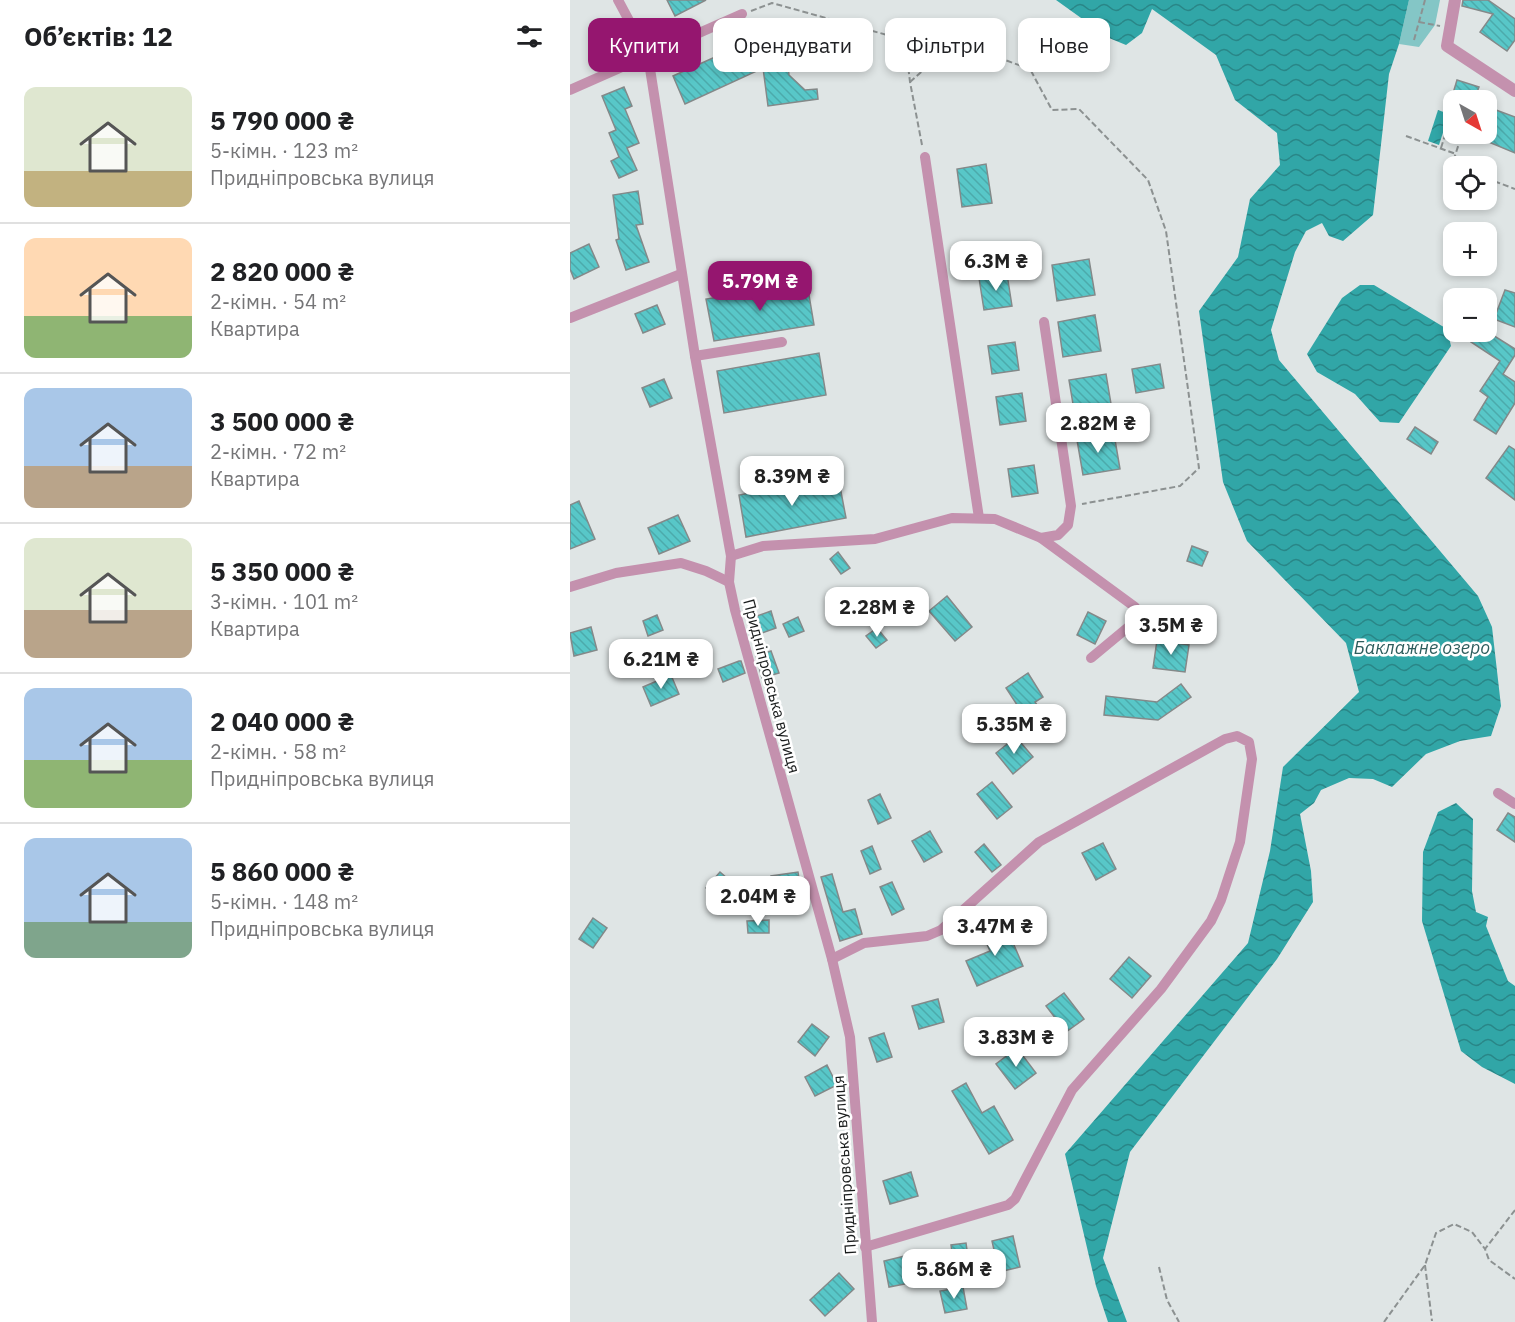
<!DOCTYPE html>
<html lang="uk">
<head>
<meta charset="utf-8">
<style>
	:root { --surface:#fff; --page:#f6f6f6; --text:#202124; --muted:#757577; --line:#e0e0e0; --accent:#95166f }
	body { margin:0; font-family:"IBM Plex Sans",sans-serif; background:var(--page); color:var(--text); height:100vh; display:flex; flex-direction:column; font-size:22px; white-space:nowrap }
	* { box-sizing:border-box; margin:0 }
	p { font-size:20px; color:var(--muted) }
	.icon { flex:none; width:33px; height:33px; fill:none; stroke:currentColor; stroke-width:2; stroke-linecap:round; stroke-linejoin:round }
	.map { position:relative; flex:1; overflow:hidden }
	.drawer { display:flex; flex-direction:column; background:var(--surface); width:570px }
	.drawer>* { flex:none }
	.top-card { position:absolute; left:18px; top:18px; width:570px; height:54px; display:flex; gap:12px }
	.needle { width:39px; rotate:141deg }
	.fabs { position:absolute; left:873px; top:90px; display:grid; gap:12px }
	.fabs a { display:grid; place-items:center; width:54px; height:54px; border-radius:12px; background:var(--surface); box-shadow:0 3px 9px #0003; font-size:30px }
	.price { position:absolute; translate:-50% -51px; padding:0 14px; border-radius:12px; background:#fff; color:#222; font-size:20px; line-height:39px; filter:drop-shadow(0 2px 3px #0008) }
	.price::after { content:''; position:absolute; left:50%; top:36px; width:18px; height:14px; margin-left:-9px; background:inherit; clip-path:polygon(0 0,100% 0,50% 100%) }
	.price.on { background:var(--accent); color:#fff }
	ul { padding:0; list-style:none }
	li { display:flex; align-items:center; gap:18px; height:150px; padding:0 24px }
	li+li { border-top:2px solid var(--line) }
	li span { display:grid; place-items:center; flex:none; width:168px; height:120px; border-radius:12px; color:#555 }
	li>.icon { margin-inline-start:auto }
	span .icon { width:72px; height:72px; fill:#fffc; stroke-width:1 }
	li b { font-size:26px }
	h2 { display:flex; justify-content:space-between; align-items:center; height:72px; padding:0 24px; font-size:26px }
	.pill { padding:0 21px; border-radius:12px; background:var(--surface); box-shadow:0 3px 9px #0003; font-size:21px; line-height:54px }
	.pill.on { background:var(--accent); color:#fff }
	main { display:flex; flex:1; min-height:0 }
	.map>svg:first-child { display:block }
</style>
</head>
<body>
<main>
<section class="drawer">
<h2>Об’єктів: 12<svg class="icon" aria-label="filters" viewBox="0 0 24 24"><path d="M4 7h16M4 17h16"/><circle cx="9" cy="7" r="2"/><circle cx="15" cy="17" r="2"/></svg></h2>
<ul>
<li><span style="background:linear-gradient(#dfe7d0 70%,#c2b280 0)"><svg class="icon" aria-label="home" viewBox="0 0 24 24"><path d="M3 11l9-7 9 7M6 9v11h12V9"/></svg></span><div><b>5 790 000 ₴</b><p>5-кімн. · 123 m²</p><p>Придніпровська вулиця</p></div></li>
<li><span style="background:linear-gradient(#ffd9b3 65%,#8fb573 0)"><svg class="icon" aria-label="home" viewBox="0 0 24 24"><path d="M3 11l9-7 9 7M6 9v11h12V9"/></svg></span><div><b>2 820 000 ₴</b><p>2-кімн. · 54 m²</p><p>Квартира</p></div></li>
<li><span style="background:linear-gradient(#a9c7e8 65%,#b9a48a 0)"><svg class="icon" aria-label="home" viewBox="0 0 24 24"><path d="M3 11l9-7 9 7M6 9v11h12V9"/></svg></span><div><b>3 500 000 ₴</b><p>2-кімн. · 72 m²</p><p>Квартира</p></div></li>
<li><span style="background:linear-gradient(#dfe7d0 60%,#b9a48a 0)"><svg class="icon" aria-label="home" viewBox="0 0 24 24"><path d="M3 11l9-7 9 7M6 9v11h12V9"/></svg></span><div><b>5 350 000 ₴</b><p>3-кімн. · 101 m²</p><p>Квартира</p></div></li>
<li><span style="background:linear-gradient(#a9c7e8 60%,#8fb573 0)"><svg class="icon" aria-label="home" viewBox="0 0 24 24"><path d="M3 11l9-7 9 7M6 9v11h12V9"/></svg></span><div><b>2 040 000 ₴</b><p>2-кімн. · 58 m²</p><p>Придніпровська вулиця</p></div></li>
<li><span style="background:linear-gradient(#a9c7e8 70%,#7fa58c 0)"><svg class="icon" aria-label="home" viewBox="0 0 24 24"><path d="M3 11l9-7 9 7M6 9v11h12V9"/></svg></span><div><b>5 860 000 ₴</b><p>5-кімн. · 148 m²</p><p>Придніпровська вулиця</p></div></li>
</ul>
</section>
<div class="map">
<svg width="945" height="1322" viewBox="0 0 945 1322">
	<defs>
		<pattern id="water-waves" width="16" height="10" patternUnits="userSpaceOnUse" patternTransform="scale(1.5)"><rect width="16" height="10" fill="#31a6a7"/><path d="M0 5q4-4 8 0t8 0" fill="none" stroke="#298687"/></pattern>
		<pattern id="building-back-hatch" width="6" height="6" patternUnits="userSpaceOnUse" patternTransform="scale(1.5)"><rect width="6" height="6" fill="#58c7c8"/><path d="M-1 5l2 2M0 0l6 6M5-1l2 2" fill="none" stroke="#4caaab"/></pattern>
	</defs>
	<rect width="100%" height="100%" fill="#dfe5e5"/>
	<polygon fill="#84c6c6" points="839,0 870,0 865,25 849,47 829,44"/>
	<g fill="url(#water-waves)">
		<polygon points="486,0 839,0 829,44 819,74 803,215 773,241 759,236 752,223 736,231 725,252 701,330 709,360 908,596 922,627 931,706 921,736 890,741 856,754 822,787 803,779 779,778 751,790 744,803 730,814 741,871 743,902 707,959 560,1152 533,1258 557,1322 538,1322 526,1286 495,1154 678,943 700,851 713,767 789,692 776,643 677,541 653,482 629,311 668,257 680,199 710,165 707,133 665,100 646,55 582,9 572,33 556,45 539,38"/>
		<polygon points="868,110 879,114 869,145 858,141"/>
		<polygon points="790,285 804,285 877,329 881,346 829,423 810,422 785,394 747,372 737,354 772,298"/>
		<polygon points="886,803 903,819 902,891 906,912 918,917 916,926 938,981 945,986 945,1084 912,1067 891,1051 852,921 853,852 868,812"/>
	</g>
	<g fill="url(#building-back-hatch)" stroke="#848989" stroke-width="1.5">
		<polygon points="97,0 136,0 105,16"/>
		<polygon points="893,0 918,0 945,19 945,40 937,51 910,32 923,14 892,6"/>
		<polygon points="174,44 181,61 217,56 219,75 235,90 247,89 248,99 198,106 193,68 115,104 103,76"/>
		<polygon points="887,80 909,87 904,100 881,100"/>
		<polygon points="54,87 62,106 55,109 69,143 57,148 67,170 49,178 41,161 49,157 39,133 46,130 32,96"/>
		<polygon points="926,110 945,117 945,153 914,140"/>
		<polygon points="416,164 422,203 392,207 387,169"/>
		<polygon points="68,191 73,224 66,225 79,262 56,270 46,240 49,239 43,195"/>
		<polygon points="19,244 29,267 4,279 0,269 0,253"/>
		<polygon points="519,259 525,295 487,301 482,265"/>
		<polygon points="437,274 442,306 414,310 409,278"/>
		<polygon points="237,283 244,325 144,341 136,299"/>
		<polygon points="935,290 945,293 945,327 924,319"/>
		<polygon points="87,305 95,324 73,333 65,314"/>
		<polygon points="525,315 531,351 493,357 488,322"/>
		<polygon points="908,332 918,332 945,349 945,355 933,374 945,382 945,403 926,434 904,420 918,397 910,391 930,361 901,342"/>
		<polygon points="445,342 449,370 422,374 418,346"/>
		<polygon points="249,353 256,395 154,413 147,371"/>
		<polygon points="590,364 594,388 566,393 562,369"/>
		<polygon points="536,374 542,410 505,416 499,380"/>
		<polygon points="94,379 102,398 80,407 72,388"/>
		<polygon points="452,393 456,421 430,425 426,397"/>
		<polygon points="845,427 868,442 861,454 837,439"/>
		<polygon points="544,434 550,469 513,475 507,440"/>
		<polygon points="939,446 945,450 945,500 916,478"/>
		<polygon points="464,465 468,493 442,497 438,469"/>
		<polygon points="268,476 276,518 176,537 169,495"/>
		<polygon points="9,501 25,539 0,549 0,505"/>
		<polygon points="108,515 120,541 89,554 78,528"/>
		<polygon points="622,546 638,552 632,566 617,561"/>
		<polygon points="268,552 280,568 271,574 260,559"/>
		<polygon points="377,596 402,627 385,641 359,611"/>
		<polygon points="201,611 206,628 192,633 187,616"/>
		<polygon points="518,612 536,621 525,644 507,635"/>
		<polygon points="87,615 93,630 78,636 73,621"/>
		<polygon points="228,617 234,631 219,637 213,624"/>
		<polygon points="21,627 27,650 4,656 0,633"/>
		<polygon points="307,628 317,640 306,648 296,636"/>
		<polygon points="587,640 619,645 615,672 583,668"/>
		<polygon points="98,643 113,661 99,672 85,654"/>
		<polygon points="201,651 209,673 192,678 186,656"/>
		<polygon points="169,661 171,661 175,673 153,682 148,669"/>
		<polygon points="458,673 473,697 465,702 477,720 458,734 450,722 455,717 436,688"/>
		<polygon points="101,675 109,694 81,706 73,687"/>
		<polygon points="611,684 621,697 588,720 534,715 536,696 587,702"/>
		<polygon points="446,737 463,757 443,774 426,753"/>
		<polygon points="422,782 442,807 427,819 407,794"/>
		<polygon points="310,794 321,818 308,824 298,800"/>
		<polygon points="938,813 945,817 945,842 927,830"/>
		<polygon points="360,831 372,852 354,862 342,841"/>
		<polygon points="533,843 546,869 526,880 512,853"/>
		<polygon points="414,844 431,865 422,872 405,852"/>
		<polygon points="302,846 311,869 300,874 291,851"/>
		<polygon points="150,872 173,892 159,908 136,888"/>
		<polygon points="228,872 232,898 205,902 201,876"/>
		<polygon points="262,874 273,912 285,909 292,934 270,941 251,877"/>
		<polygon points="322,882 334,909 322,915 310,887"/>
		<polygon points="23,918 37,928 23,948 9,939"/>
		<polygon points="199,920 199,933 178,933 177,921"/>
		<polygon points="435,924 453,966 407,986 396,961 420,951 412,933"/>
		<polygon points="559,957 581,976 562,998 540,979"/>
		<polygon points="494,993 514,1019 496,1032 476,1006"/>
		<polygon points="368,999 374,1022 349,1029 342,1006"/>
		<polygon points="242,1024 259,1037 245,1056 228,1042"/>
		<polygon points="314,1033 322,1057 307,1062 299,1038"/>
		<polygon points="447,1048 466,1073 445,1089 426,1064"/>
		<polygon points="257,1065 267,1085 245,1096 235,1077"/>
		<polygon points="396,1083 412,1113 424,1106 443,1140 419,1154 382,1091"/>
		<polygon points="341,1172 348,1196 320,1204 313,1181"/>
		<polygon points="443,1236 450,1267 429,1272 422,1241"/>
		<polygon points="396,1243 399,1264 384,1266 381,1245"/>
		<polygon points="339,1255 345,1282 319,1287 314,1261"/>
		<polygon points="269,1273 284,1289 255,1316 240,1300"/>
		<polygon points="393,1287 397,1309 375,1313 370,1291"/>
	</g>
	<g fill="none" stroke-linecap="round" stroke-linejoin="round">
		<g stroke="#8c9191" stroke-width="2" stroke-dasharray="6 3" stroke-linecap="butt">
			<polyline points="181,11 202,3 335,40 340,82 352,145"/>
			<polyline points="849,22 870,26"/>
			<polyline points="844,40 855,0"/>
			<polyline points="340,82 366,59 407,50 460,69 482,110 509,109 578,180 596,231 629,468 610,486 512,504"/>
			<polyline points="916,128 918,129"/>
			<polyline points="836,136 886,154"/>
			<polyline points="871,148 881,116 884,117"/>
			<polyline points="886,166 882,165 892,134"/>
			<polyline points="916,178 945,189"/>
			<polyline points="945,1210 915,1249 919,1260 945,1279"/>
			<polyline points="855,1265 862,1321"/>
			<polyline points="589,1267 597,1300 609,1322"/>
			<polyline points="814,1322 855,1265 866,1233 884,1224 902,1232 915,1249"/>
		</g>
		<g stroke="#c491ae" stroke-width="10">
			<polyline points="48,0 78,56 125,356 161,556 159,582 165,610 262,959 280,1037 302,1322"/>
			<polyline points="0,90 172,14"/>
			<polyline points="355,157 409,518"/>
			<polyline points="0,318 111,274"/>
			<polyline points="125,356 212,342"/>
			<polyline points="471,538 565,607 568,619 521,658"/>
			<polyline points="161,556 193,546 305,539 382,518 425,519 471,538 488,535 498,525 501,506 474,322"/>
			<polyline points="0,587 46,573 111,563 136,571 159,582"/>
			<polyline points="928,793 945,804"/>
			<polyline points="262,959 294,943 357,936 371,930 469,842 655,739 667,736 679,742 682,759 670,842 651,900 641,921 591,989 502,1090 445,1199 438,1205 295,1247"/>
		</g>
		<polyline stroke="#c491ae" stroke-width="12" points="885,0 877,46 945,91"/>
	</g>
	<g text-anchor="middle" dominant-baseline="central" stroke-width="5" stroke-linejoin="round" paint-order="stroke">
		<g font-size="16" fill="#191c1c" stroke="#fff">
			<text transform="translate(202 686) rotate(75)">Придніпровська вулиця</text>
			<text transform="translate(274 1165) rotate(-94)">Придніпровська вулиця</text>
		</g>
		<g font-size="18" font-style="italic" fill="#2d5d5d" stroke="#fff">
			<text x="852" y="647">Баклажне озеро</text>
		</g>
	</g>
</svg>
<div class="fabs">
<a><svg class="needle" viewBox="-14 -14 28 28"><path d="M0-13l5 13h-10z" fill="#e53935"/><path d="M0 13l5-13h-10z" fill="#757577"/></svg></a>
<a><svg class="icon" aria-label="locate" viewBox="0 0 24 24"><circle cx="12" cy="12" r="6"/><path d="M12 2v4M12 18v4M2 12h4M18 12h4"/></svg></a>
<a>+</a>
<a>−</a>
</div>
<b class="price" style="left:426px;top:292px">6.3M ₴</b>
<b class="price on" style="left:190px;top:312px">5.79M ₴</b>
<b class="price" style="left:528px;top:454px">2.82M ₴</b>
<b class="price" style="left:222px;top:507px">8.39M ₴</b>
<b class="price" style="left:307px;top:638px">2.28M ₴</b>
<b class="price" style="left:601px;top:656px">3.5M ₴</b>
<b class="price" style="left:91px;top:690px">6.21M ₴</b>
<b class="price" style="left:444px;top:755px">5.35M ₴</b>
<b class="price" style="left:188px;top:927px">2.04M ₴</b>
<b class="price" style="left:425px;top:957px">3.47M ₴</b>
<b class="price" style="left:446px;top:1068px">3.83M ₴</b>
<b class="price" style="left:384px;top:1300px">5.86M ₴</b>
<div class="top-card">
<a class="pill on">Купити</a>
<a class="pill">Орендувати</a>
<a class="pill">Фільтри</a>
<a class="pill">Нове</a>
</div>
</div>
</main>
</body>
</html>
